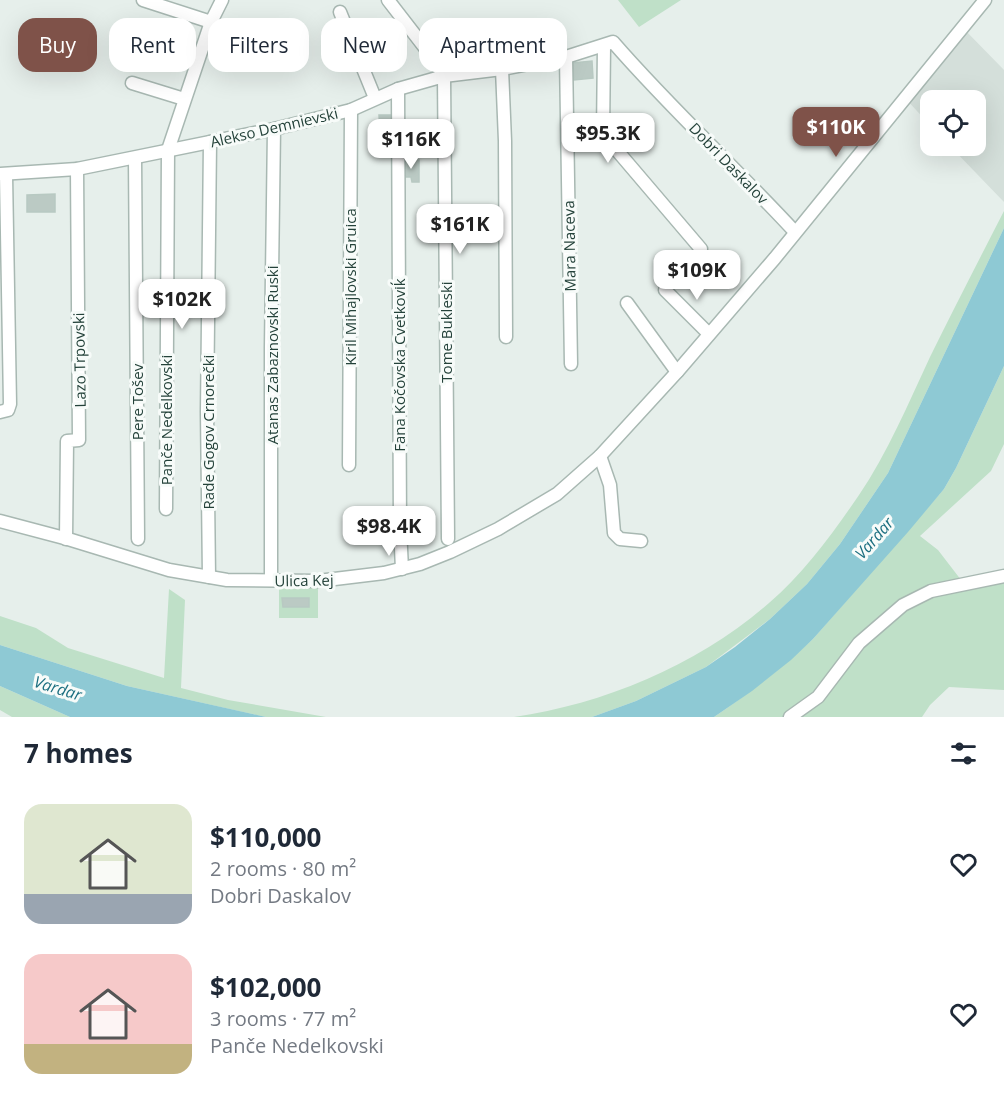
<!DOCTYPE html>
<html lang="en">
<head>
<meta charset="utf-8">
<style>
	:root { --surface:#fff; --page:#f6f6f7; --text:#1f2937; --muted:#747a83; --accent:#7f5249 }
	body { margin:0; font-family:"Open Sans",sans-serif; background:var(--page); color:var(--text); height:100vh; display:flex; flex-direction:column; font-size:22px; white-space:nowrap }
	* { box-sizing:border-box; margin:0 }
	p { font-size:20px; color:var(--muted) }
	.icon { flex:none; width:33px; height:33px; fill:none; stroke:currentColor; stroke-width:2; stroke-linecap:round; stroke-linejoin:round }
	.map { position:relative; height:717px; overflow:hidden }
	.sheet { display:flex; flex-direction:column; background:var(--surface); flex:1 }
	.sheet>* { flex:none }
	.top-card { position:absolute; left:18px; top:18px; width:600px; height:54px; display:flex; gap:12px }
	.fabs { position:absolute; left:920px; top:90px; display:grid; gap:12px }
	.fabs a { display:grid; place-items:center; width:66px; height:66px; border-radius:12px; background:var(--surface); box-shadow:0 6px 24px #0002; font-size:30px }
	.price { position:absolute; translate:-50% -51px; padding:0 14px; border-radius:12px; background:#fff; color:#222; font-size:20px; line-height:39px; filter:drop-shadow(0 2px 3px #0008) }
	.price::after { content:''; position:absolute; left:50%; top:36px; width:18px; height:14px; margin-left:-9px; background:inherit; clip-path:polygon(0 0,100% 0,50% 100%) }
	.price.selected { background:var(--accent); color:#fff }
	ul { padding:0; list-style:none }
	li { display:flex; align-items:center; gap:18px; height:150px; padding:0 24px }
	li span { display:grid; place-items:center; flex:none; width:168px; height:120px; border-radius:18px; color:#555 }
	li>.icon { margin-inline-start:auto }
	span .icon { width:72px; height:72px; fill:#fffc; stroke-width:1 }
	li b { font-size:26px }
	h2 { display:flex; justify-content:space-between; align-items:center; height:72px; padding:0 24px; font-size:26px }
	.chip { padding:0 21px; border-radius:18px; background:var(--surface); box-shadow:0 6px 24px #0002; font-size:21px; line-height:54px }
	.chip.selected { background:var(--accent); color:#fff }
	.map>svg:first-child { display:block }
</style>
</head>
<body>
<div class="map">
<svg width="1004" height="717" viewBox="0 0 1004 717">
	<rect width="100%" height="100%" fill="#e6efeb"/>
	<polygon fill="#d4dfda" points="963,28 1004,70 1004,202 950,146 975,146 975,100 930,100 930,125 904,97"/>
	<g fill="#bfe0c8">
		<polygon points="618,0 681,0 639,27"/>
		<path d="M 1004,211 L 1004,228 L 888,473 L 840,544 L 807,584 L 770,619 L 706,667 L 636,701 L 592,717 L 514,717 C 605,704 700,664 769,603 C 804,573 833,533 859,495 C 887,454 909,402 930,357 C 954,308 979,260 1004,211 Z"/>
		<path d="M 1004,366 L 1004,444 L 991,471 L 920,536 L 938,550 L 968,589 L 1004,579 L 1004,690 L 949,687 L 930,705 L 922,717 L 714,717 C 749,693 782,668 813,639 L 944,489 L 956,468 Z"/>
		<rect x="279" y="581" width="39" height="37"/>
		<polygon points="169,589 185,600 181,688 228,700 326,717 266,717 243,712 127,686 0,645 0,616 36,628 68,648 164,678"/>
		<polygon points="0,686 70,717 12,717 0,710"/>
	</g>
	<g fill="#8ec9d4">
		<polygon points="1004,228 1004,366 956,468 944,489 908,532 813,639 791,660 752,691 714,717 592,717 636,701 706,667 735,647 770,619 807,584 840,544 888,473"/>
		<polygon points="0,645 127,686 266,717 70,717 0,686"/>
	</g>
	<g fill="#bbcac4" stroke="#b8c9c2" stroke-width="1.5">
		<polygon points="237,33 248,55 233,62 222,40"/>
		<polygon points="592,61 593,78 574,80 573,63"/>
		<polygon points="379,115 395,115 395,134 380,134"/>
		<polygon points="401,160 419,160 419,182 412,182 411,177 402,177"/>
		<polygon points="55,194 55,212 27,212 27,195"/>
		<polygon points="282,598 309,598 309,607 283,607"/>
	</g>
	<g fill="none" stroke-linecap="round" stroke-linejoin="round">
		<g stroke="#a8b8b2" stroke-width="15">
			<g id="minor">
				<polyline points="143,0 211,22"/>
				<polyline points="388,0 429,53 444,76 448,539"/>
				<polyline points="340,12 375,98"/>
				<polyline points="604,46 603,134 701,249"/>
				<polyline points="566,57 571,364"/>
				<polyline points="502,69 505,141 506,337"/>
				<polyline points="132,83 184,99"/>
				<polyline points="398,89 400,528 402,569"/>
				<polyline points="135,158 138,539"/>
				<path d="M 0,174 L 77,169 L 274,129 L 351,110 L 398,89 L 444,76 L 502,69 L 566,57 L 613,42 C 671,109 736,168 795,232"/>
				<polyline points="665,290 709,334"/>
				<polyline points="627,303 677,372"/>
				<polyline points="0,412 8,410 10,404 6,175"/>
				<polyline points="600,456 610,485 614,533 620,539 641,541"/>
				<polyline points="349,465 351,110"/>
				<polyline points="166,509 168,150 211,22 222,0"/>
				<polyline points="0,521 68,539 169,570 227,580 318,581 384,573 420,564 450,552 498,529 557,494 600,456 677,372 775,258 985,0"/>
				<polyline points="66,539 67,441 79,440 77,169"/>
				<polyline points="209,577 207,412 210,142"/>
				<polyline points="271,580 271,347 274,129"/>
				<polyline points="790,717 818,697 859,643 903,605 931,591 1004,576"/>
			</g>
		</g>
		<use href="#minor" stroke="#fff" stroke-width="12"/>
	</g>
	<g text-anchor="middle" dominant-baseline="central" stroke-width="6" stroke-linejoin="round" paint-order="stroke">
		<g font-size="15" fill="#24423a" stroke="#f7fbf9">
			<text transform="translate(274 127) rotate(-13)">Alekso Demnievski</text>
			<text transform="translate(729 163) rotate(46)">Dobri Daskalov</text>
			<text transform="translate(569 246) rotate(-91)">Mara Naceva</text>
			<text transform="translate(350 287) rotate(-90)">Kiril Mihajlovski Gruica</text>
			<text transform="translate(446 332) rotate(-90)">Tome Bukleski</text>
			<text transform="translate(272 355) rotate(-90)">Atanas Zabaznovski Ruski</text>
			<text transform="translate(79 360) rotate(-91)">Lazo Trpovski</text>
			<text transform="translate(399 365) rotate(-90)">Fana Kočovska Cvetkoviḱ</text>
			<text transform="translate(137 402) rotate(-90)">Pere Tošev</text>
			<text transform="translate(166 420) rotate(-90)">Panče Nedelkovski</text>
			<text transform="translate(208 432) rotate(-90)">Rade Gogov Crnorečki</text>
			<text transform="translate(304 580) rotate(-1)">Ulica Kej</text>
		</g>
		<g font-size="16" font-style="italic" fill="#1c6f80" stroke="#f7fbf9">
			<text transform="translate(874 538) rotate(-49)">Vardar</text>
			<text transform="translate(58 688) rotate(17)">Vardar</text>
		</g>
	</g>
</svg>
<div class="fabs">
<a><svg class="icon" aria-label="locate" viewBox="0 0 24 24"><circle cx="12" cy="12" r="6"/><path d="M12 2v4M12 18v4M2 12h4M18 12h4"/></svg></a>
</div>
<b class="price selected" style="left:836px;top:158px">$110K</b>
<b class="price" style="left:608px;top:164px">$95.3K</b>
<b class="price" style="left:411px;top:170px">$116K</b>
<b class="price" style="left:460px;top:255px">$161K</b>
<b class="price" style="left:697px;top:301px">$109K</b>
<b class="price" style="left:182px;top:330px">$102K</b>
<b class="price" style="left:389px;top:557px">$98.4K</b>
<div class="top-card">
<a class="chip selected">Buy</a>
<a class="chip">Rent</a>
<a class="chip">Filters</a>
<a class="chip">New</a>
<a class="chip">Apartment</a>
</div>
</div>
<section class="sheet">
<h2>7 homes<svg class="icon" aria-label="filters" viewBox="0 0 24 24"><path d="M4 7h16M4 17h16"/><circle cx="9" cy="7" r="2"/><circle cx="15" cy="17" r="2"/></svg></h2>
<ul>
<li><span style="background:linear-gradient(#dfe7d0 75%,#9aa5b1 0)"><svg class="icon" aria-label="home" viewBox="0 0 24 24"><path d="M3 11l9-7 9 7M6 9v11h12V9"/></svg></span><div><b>$110,000</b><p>2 rooms · 80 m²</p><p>Dobri Daskalov</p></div><svg class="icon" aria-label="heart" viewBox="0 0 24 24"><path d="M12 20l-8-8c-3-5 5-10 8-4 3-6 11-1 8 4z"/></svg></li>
<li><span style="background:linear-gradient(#f6c9c9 75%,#c2b280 0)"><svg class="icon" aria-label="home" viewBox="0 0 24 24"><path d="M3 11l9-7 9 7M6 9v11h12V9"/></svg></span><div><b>$102,000</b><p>3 rooms · 77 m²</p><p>Panče Nedelkovski</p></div><svg class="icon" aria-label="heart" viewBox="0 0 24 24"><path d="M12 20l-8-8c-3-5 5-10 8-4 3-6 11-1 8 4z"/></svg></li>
</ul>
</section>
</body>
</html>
